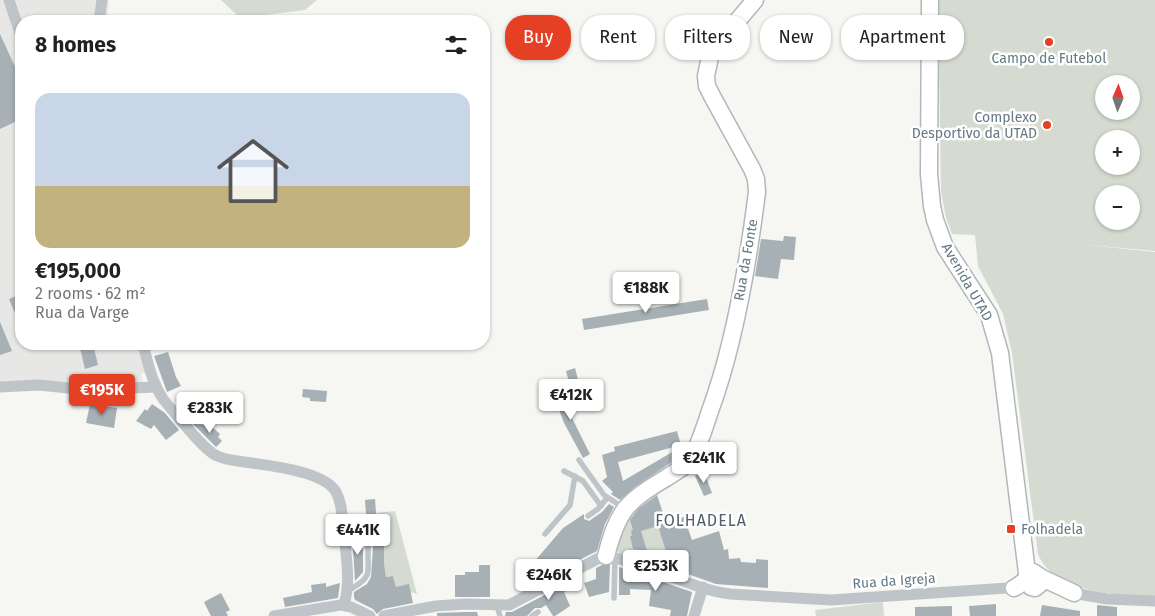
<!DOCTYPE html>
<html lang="en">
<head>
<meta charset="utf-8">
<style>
	:root { --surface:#fff; --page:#f6f6f6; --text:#202124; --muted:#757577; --accent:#e54023 }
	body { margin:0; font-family:"Fira Sans",sans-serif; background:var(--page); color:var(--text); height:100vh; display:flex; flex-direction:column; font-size:19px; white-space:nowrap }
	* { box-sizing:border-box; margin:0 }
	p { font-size:16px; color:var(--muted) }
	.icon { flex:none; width:28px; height:28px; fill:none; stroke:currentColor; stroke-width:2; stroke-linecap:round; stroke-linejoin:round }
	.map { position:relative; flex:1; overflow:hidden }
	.panel { position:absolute; left:15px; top:15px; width:475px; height:335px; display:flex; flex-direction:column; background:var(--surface); border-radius:20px; box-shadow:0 1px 4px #0004 }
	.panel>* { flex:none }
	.banner { position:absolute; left:505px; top:15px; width:475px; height:45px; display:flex; gap:10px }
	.needle { width:32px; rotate:2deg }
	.controls { position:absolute; left:1095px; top:75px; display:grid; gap:10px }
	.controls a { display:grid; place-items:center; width:45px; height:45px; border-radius:50%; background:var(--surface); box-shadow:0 1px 4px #0004; font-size:25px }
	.price { position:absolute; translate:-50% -42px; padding:0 11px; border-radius:5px; background:#fff; color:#222; font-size:16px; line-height:32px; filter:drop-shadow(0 1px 2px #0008) }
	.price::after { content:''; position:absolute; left:50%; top:30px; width:15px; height:11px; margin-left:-8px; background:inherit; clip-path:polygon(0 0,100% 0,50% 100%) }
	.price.selected { background:var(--accent); color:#fff }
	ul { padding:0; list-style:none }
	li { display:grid; align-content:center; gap:10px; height:265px; padding:0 20px }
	li span { display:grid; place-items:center; height:155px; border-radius:15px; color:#555 }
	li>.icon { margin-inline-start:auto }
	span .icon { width:90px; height:90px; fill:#fffc; stroke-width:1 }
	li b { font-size:21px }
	h2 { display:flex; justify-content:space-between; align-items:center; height:60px; padding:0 20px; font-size:21px }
	.chip { padding:0 18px; border-radius:20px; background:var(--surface); box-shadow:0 1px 4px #0004; font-size:18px; line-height:45px }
	.chip.selected { background:var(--accent); color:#fff }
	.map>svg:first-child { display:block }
</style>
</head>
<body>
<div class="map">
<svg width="1155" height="616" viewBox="0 0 1155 616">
	<rect width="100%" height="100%" fill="#f6f6f2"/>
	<polygon fill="#e7e7e6" points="0,0 109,0 107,21 21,21 21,344 140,344 147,372 141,373 143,384 81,387 0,382"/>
	<g fill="#d6dbd1" fill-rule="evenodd">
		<polygon points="221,0 317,0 305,10 257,16 237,15"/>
		<path d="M 938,0 L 1155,0 L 1155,251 L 1077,244 L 1155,252 L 1155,597 C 1119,595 1054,594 1038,554 L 1012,353 L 1003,314 L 978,266 L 975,235 L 952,234 L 946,218 L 941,191 ZM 1104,84 L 1131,84 L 1131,111 L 1104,111 ZM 1104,139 L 1131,139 L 1131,166 L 1104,166 ZM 1104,194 L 1131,194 L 1131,221 L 1104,221 Z"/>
		<polygon points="637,505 645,529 658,526 666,552 640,550 638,563 620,555 615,548 628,513"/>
		<polygon points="395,511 417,594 396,587 393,576 386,577 384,563 384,533 376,513"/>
		<polygon points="883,602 884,616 816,616 815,610"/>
	</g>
	<g fill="#a7b1b5" fill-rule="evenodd">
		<polygon points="0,34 21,80 21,119 0,129"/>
		<polygon points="784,236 796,237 794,260 781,259 778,279 755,276 761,239 783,241"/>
		<polygon points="21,294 21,328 9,299"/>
		<polygon points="707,299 709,310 584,330 582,319"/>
		<polygon points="0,322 12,351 0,355"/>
		<polygon points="79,344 93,344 98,365 85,369"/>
		<polygon points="168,352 176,377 181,386 167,392 154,356"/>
		<polygon points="575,368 582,395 573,398 566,371"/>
		<polygon points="303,389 327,391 326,402 310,401 310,398 302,397"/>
		<polygon points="559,391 564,402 577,397 581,407 569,412 590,454 583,458 564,423 553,394"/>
		<polygon points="90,404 117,408 114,428 86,423"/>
		<polygon points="152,404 165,413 179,430 166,440 154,425 151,429 136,421 145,409 147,411"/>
		<polygon points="193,424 210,425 220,434 218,437 222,441 216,447"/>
		<polygon points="677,431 681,445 618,462 623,481 674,451 678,458 636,486 620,500 611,494 613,492 602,481 607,477 602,455 615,451 614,447"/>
		<polygon points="704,472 712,493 704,496 695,476"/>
		<path d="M 657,495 L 666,522 L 684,517 L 692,540 L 719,531 L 724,550 L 728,549 L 729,559 L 740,558 L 741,562 L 756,563 L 756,559 L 768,560 L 768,588 L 716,584 L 639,557 L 640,550 L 633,549 L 630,536 L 632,536 L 631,531 L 633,530 L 630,520 L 639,508 ZM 658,526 L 666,552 L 647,551 L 641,531 Z"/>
		<polygon points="375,499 376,513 384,533 384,563 386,577 393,576 396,587 409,584 413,603 383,609 377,614 373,609 355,600 354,597 354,592 367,584 371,577 373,547 368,532 363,527 351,525 350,515 366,514 365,500"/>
		<polygon points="609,504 614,507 605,524 597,551 534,583 534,562 563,528 584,514 584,519 589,521 602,512"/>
		<polygon points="352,534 361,537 363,543 363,572 355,581"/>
		<polygon points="479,565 490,565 490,597 455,597 455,575 465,575 465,572 479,572"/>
		<polygon points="602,565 610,565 609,592 589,597 584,583 596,579 596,568"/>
		<polygon points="619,567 692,592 687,616 670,616 671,610 649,606 651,590 630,589 630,595 619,595"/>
		<polygon points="579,577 582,584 564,592 570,606 555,616 553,616 546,605 541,608 535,608 527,616 505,616 506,612 512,612"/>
		<polygon points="326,583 326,587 340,583 338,598 285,607 283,598 312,592 311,585"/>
		<polygon points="221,593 230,610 226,612 228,616 211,616 204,602"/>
		<polygon points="996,604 996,616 970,616 969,606"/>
		<polygon points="1042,605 1080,611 1080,616 1040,616"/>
		<polygon points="1097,605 1117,607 1117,616 1097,616"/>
		<polygon points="952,606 952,616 915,616 915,607"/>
		<polygon points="465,612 477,612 478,616 437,616 437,613"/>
	</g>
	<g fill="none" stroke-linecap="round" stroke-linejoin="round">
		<g stroke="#b1b8bb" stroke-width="19">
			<g id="secondary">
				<polyline points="930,0 929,174 932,206 935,220 945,247 989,315 1000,353 1028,581 1031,587 1035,588 1040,584 1040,579 1037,576"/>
				<path d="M 606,556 C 618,510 626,502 666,478 C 675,472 686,467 692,457 C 700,443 705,426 710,411 C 735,343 748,264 757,192 L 756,179 L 752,169 L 712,96 L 707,86 L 706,76 L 711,52 L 755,0"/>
				<polyline points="1033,572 1042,578 1074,593"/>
				<path d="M 1014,588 C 1021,585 1029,575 1035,575"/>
			</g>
		</g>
		<g stroke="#bec4c7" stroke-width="5.5">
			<polyline points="579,460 604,495 624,508"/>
			<polyline points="564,471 583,481 601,506"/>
			<polyline points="588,516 598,509 607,498"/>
			<path d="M 343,529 C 366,530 369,533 368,555 C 368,562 369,569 367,575 C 364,583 354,586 348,591"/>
			<polyline points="545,534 570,505 575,476"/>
			<polyline points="614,598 615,558"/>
			<polyline points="497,606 500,616"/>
			<polyline points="532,616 538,612"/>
		</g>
		<g stroke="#bec4c7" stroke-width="11">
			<polyline points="9,0 21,36"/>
			<polyline points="99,21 102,0"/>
			<path d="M 143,344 C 148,364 152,382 163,399 C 175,413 201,447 215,455 C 226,461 240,461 252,463 C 273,466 325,472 336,492 C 343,505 342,520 344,533 C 346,558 351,581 344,605"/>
			<polyline points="0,387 39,385 87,390 155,387"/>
			<polyline points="1067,592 1107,599 1155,601"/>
			<polyline points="274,616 341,605 351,607 370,616"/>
			<path d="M 384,616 L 436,606 L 465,604 L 509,605 L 603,556 C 645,561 689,589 730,594 L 831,600 L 1021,587"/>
			<polyline points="694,616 703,587"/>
		</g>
		<use href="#secondary" stroke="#fff" stroke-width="16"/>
	</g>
	<g fill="#e54023" stroke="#fff" stroke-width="2">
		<circle cx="1049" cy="42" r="5"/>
		<circle cx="1047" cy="125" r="5"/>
		<rect x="1006" y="524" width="10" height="10" rx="2.5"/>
	</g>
	<g text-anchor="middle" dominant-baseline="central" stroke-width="5" stroke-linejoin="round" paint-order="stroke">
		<g font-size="14" fill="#647984" stroke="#fff">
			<text x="1049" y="58">Campo de Futebol</text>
			<text x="1037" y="117" text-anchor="end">Complexo<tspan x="1037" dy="16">Desportivo da UTAD</tspan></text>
			<text x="1021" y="529" text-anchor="start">Folhadela</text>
		</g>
		<g font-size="14" fill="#647984" stroke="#fff">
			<text transform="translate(746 260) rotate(-80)">Rua da Fonte</text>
			<text transform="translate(967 282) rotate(60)">Avenida UTAD</text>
			<text transform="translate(894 581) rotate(-4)">Rua da Igreja</text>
		</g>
		<g font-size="16" letter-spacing="1" fill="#526169" stroke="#fff">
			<text x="701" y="520">FOLHADELA</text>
		</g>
	</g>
</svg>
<div class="controls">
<a><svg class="needle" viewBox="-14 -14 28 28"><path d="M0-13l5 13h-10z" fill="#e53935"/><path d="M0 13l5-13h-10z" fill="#757577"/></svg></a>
<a>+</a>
<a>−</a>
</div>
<b class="price" style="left:646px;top:314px">€188K</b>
<b class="price selected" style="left:102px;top:416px">€195K</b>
<b class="price" style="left:571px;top:421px">€412K</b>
<b class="price" style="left:210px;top:434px">€283K</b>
<b class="price" style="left:704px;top:484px">€241K</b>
<b class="price" style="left:358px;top:556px">€441K</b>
<b class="price" style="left:656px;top:592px">€253K</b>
<b class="price" style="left:549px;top:601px">€246K</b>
<div class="banner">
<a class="chip selected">Buy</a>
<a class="chip">Rent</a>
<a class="chip">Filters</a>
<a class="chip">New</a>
<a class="chip">Apartment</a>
</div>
<section class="panel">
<h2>8 homes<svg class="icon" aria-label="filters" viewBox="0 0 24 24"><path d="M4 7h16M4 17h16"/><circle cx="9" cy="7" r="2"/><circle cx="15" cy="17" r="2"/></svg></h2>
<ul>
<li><span style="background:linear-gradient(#c9d6e8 60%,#c2b280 0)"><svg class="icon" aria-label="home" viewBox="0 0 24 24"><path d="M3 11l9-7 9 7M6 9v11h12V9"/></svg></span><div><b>€195,000</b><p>2 rooms · 62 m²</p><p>Rua da Varge</p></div></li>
</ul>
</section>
</div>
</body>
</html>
